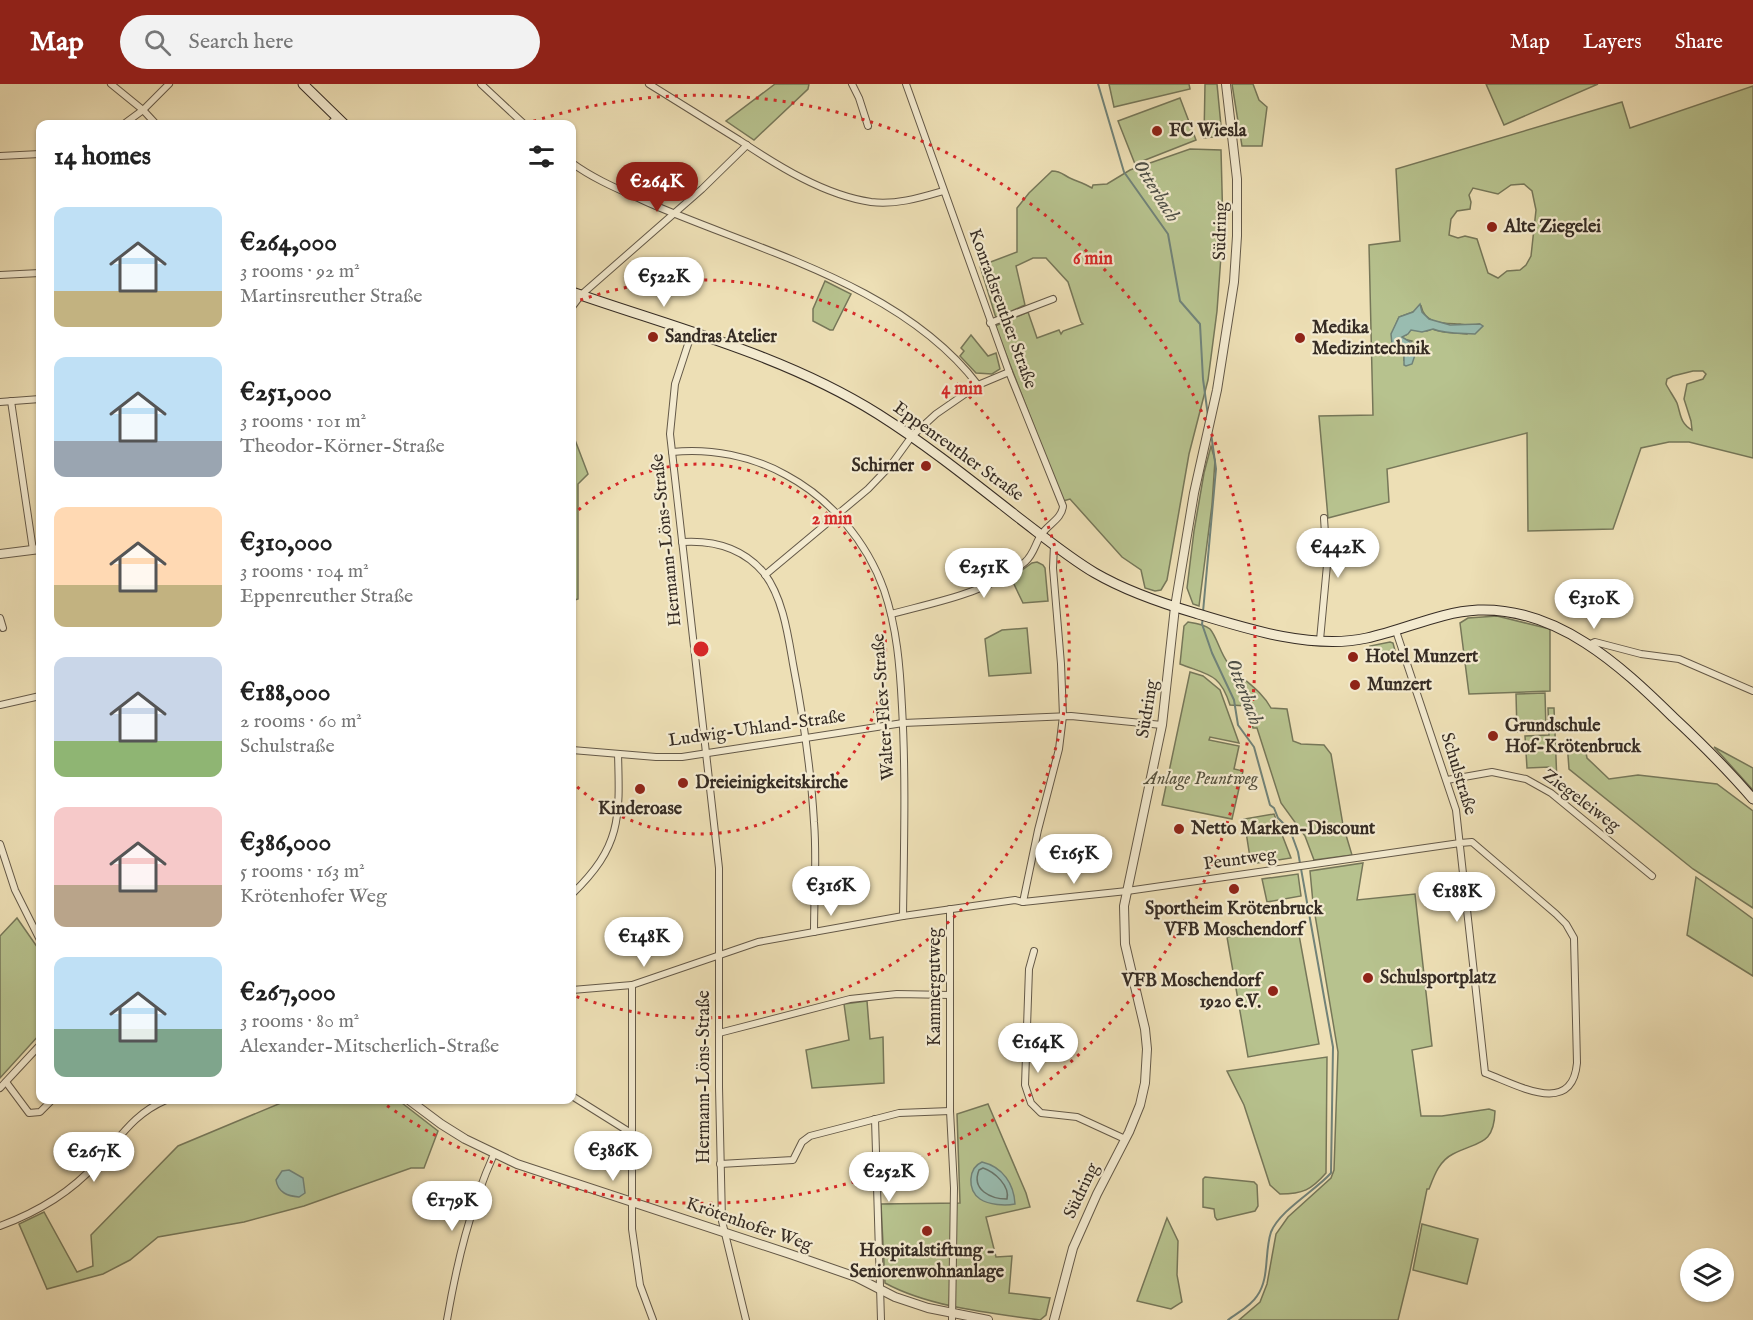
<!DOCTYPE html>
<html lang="en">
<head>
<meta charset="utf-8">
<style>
	:root { --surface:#fff; --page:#f2f2f2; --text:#222; --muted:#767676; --accent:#8f2418 }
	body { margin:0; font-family:"IM FELL English",serif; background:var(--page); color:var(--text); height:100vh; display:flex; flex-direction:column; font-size:22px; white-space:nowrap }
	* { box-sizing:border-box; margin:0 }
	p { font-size:20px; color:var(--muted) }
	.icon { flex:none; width:33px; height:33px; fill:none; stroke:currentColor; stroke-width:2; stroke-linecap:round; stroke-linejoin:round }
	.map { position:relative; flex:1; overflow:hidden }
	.side { position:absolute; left:36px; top:36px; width:540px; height:984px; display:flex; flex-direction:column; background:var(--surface); border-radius:12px; box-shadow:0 2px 4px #0004 }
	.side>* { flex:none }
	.buttons { position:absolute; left:1680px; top:1164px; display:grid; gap:12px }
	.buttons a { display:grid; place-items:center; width:54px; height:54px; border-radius:50%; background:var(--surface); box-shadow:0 2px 4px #0004; font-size:30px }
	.price { position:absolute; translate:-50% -51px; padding:0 14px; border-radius:21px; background:#fff; color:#222; font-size:20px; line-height:39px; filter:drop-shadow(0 2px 3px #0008) }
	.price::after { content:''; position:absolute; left:50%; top:36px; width:18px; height:14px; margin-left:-9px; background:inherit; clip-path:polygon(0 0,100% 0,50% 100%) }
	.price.active { background:var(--accent); color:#fff }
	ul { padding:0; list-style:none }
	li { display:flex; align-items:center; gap:18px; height:150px; padding:0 18px }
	li span { display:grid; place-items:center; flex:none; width:168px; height:120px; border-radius:12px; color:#555 }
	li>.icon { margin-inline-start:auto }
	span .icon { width:72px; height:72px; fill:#fffc; stroke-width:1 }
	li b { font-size:26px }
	h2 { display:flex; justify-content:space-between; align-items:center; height:72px; padding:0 18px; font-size:26px }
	header { display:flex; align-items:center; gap:36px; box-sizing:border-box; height:84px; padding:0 30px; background:var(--accent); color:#fff }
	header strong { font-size:28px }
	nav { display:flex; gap:33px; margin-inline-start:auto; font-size:21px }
	.search { width:420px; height:54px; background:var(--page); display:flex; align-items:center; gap:15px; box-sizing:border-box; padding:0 21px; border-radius:33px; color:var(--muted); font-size:22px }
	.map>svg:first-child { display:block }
</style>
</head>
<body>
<header>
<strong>Map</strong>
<div class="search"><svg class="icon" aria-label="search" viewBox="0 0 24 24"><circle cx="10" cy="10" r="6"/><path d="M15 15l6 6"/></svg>Search here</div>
<nav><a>Map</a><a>Layers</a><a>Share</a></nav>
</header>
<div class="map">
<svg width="1753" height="1236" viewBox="0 0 1753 1236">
	<rect width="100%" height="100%" fill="#eddfb5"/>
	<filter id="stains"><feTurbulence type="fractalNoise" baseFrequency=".00333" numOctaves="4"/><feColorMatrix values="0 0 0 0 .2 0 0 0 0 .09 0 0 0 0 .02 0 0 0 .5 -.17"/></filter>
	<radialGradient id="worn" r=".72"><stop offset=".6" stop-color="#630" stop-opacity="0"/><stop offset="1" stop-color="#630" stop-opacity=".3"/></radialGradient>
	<g fill="#b7c28e" stroke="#767759" stroke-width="1.5" fill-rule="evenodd">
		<polygon points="775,0 809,0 808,5 754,56 726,37"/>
		<polygon points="1109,0 1189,0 1190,5 1114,23"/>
		<polygon points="1205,0 1217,0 1222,52 1204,54"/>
		<polygon points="1232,0 1253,0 1259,16 1267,23 1262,62 1242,62"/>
		<polygon points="1486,0 1598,0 1504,41"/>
		<path d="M 1753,2 L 1753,374 L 1689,358 L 1669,358 L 1641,364 L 1613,445 L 1528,447 L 1527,349 L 1387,385 L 1389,418 L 1328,434 L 1319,332 L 1373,331 L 1369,161 L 1400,157 L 1396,85 L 1622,18 L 1630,44 ZM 1524,100 L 1532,107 L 1536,126 L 1531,172 L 1526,181 L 1520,186 L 1507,187 L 1498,194 L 1488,189 L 1477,155 L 1465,152 L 1458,154 L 1449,151 L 1451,135 L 1457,127 L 1470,125 L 1471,118 L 1469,111 L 1473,104 L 1498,110 L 1511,101 ZM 1421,222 C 1425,241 1445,239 1460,240 C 1467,241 1473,242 1480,240 L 1467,250 C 1452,248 1447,250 1432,245 L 1427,247 L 1411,245 L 1406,251 L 1402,252 L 1403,255 L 1412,257 L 1404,277 L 1404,267 L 1398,259 L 1393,260 L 1392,250 L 1399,233 L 1413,228 ZM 1693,287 L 1703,287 L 1706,290 L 1703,295 L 1687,300 L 1684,315 L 1691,337 L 1692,346 C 1680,339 1681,331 1677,319 C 1674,313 1669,306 1666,300 L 1667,295 L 1673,292 Z"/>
		<polygon points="1180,14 1196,56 1135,80 1118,37"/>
		<path d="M 1190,65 L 1221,66 L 1223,144 L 1217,227 L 1208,296 L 1189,370 L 1167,496 L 1161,506 L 1155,507 L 1145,504 L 1141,486 L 1122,473 L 1070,415 L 1063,417 L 995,242 L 1028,228 L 1037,254 L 1059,246 L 1061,250 L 1063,247 L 1083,240 L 1081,238 L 1068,198 L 1046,174 L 1033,174 L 1016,182 L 1025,221 L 996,234 L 980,182 L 1017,168 L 1017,124 L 1029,109 L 1052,87 C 1062,87 1064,92 1072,95 C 1079,98 1085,100 1092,104 L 1093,101 L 1107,100 L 1130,86 Z"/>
		<polygon points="825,197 851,210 833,246 830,246 813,237 813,225"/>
		<polygon points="971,251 988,272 996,269 1000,285 992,290 976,289 960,272 964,267 961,264"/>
		<polygon points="572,348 588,390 578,400 578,515 572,517"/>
		<polygon points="1211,362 1215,376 1212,421 1199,522 1193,520 1187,504 1194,447 1204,389"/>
		<polygon points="1037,478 1043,481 1045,484 1048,517 1023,519 1011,494 1032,479"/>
		<polygon points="1497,532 1550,545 1550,607 1469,610 1460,539 1468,534"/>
		<path d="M 1188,538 C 1195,539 1204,540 1210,545 C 1217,553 1220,569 1228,579 C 1241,596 1259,603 1271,624 L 1287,625 L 1293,657 L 1301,660 L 1324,661 L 1331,670 L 1343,741 L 1352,771 L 1314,776 L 1305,752 L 1281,719 L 1257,644 L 1253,644 L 1248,622 L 1230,621 C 1220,589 1208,591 1180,580 L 1184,542 Z"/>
		<polygon points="1027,544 1031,589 989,592 985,555 1002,546"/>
		<polygon points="1390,558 1393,559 1397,574 1374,579 1372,578 1370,562"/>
		<polygon points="1190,588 1203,592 1220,606 1239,659 1210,653 1209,656 1239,662 1234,685 1243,687 1232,735 1162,721"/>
		<polygon points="1545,609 1546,647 1517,648 1516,610"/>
		<polygon points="1548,624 1554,624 1557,699 1551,699 1550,683 1527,684 1525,652 1549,651"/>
		<polygon points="1567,658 1584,658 1587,674 1609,695 1638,691 1717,700 1753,727 1753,824 1693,785 1569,685"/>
		<polygon points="1714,663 1753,684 1753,706"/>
		<polygon points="1274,730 1291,774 1251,780 1244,735"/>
		<path d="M 1363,779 L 1357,816 L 1415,810 L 1432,962 L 1412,966 L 1421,1032 L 1442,1032 L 1489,1025 L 1495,1027 C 1494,1062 1478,1057 1453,1070 C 1439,1077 1434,1092 1429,1105 L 1427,1105 L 1410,1187 L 1398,1236 L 1239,1236 L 1260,1218 L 1267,1200 L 1276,1150 L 1288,1133 L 1331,1094 L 1334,1086 L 1338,968 L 1313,819 L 1310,787 Z"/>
		<polygon points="1298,790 1301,812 1267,818 1262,795"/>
		<polygon points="1696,793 1753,835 1753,892 1687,851"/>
		<polygon points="17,834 40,867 40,950 0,994 0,852"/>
		<polygon points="1297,840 1319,960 1248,973 1227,853"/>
		<polygon points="867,917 870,955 883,953 884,999 812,1004 806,966 849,956 844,920"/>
		<path d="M 1327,973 L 1326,1089 C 1311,1106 1303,1110 1280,1110 L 1270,1101 L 1244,1021 L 1227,987 Z"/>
		<polygon points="288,1016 398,1016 438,1047 424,1084 411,1084 304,1122 244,1138 158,1153 130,1176 103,1190 47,1205 19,1140 44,1128 77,1188 93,1182 91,1151 178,1062"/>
		<path d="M 988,1020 L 1026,1109 L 1030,1123 L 986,1133 L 996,1173 L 1012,1172 L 1009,1209 L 1050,1214 L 1046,1231 L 1040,1236 C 990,1229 929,1223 885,1199 L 881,1120 L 960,1119 L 957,1030 Z"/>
		<polygon points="1205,1093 1254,1098 1257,1101 1258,1122 1255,1127 1217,1136 1215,1133 1214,1125 1203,1123 1203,1095"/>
		<polygon points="1167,1134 1178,1157 1177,1191 1182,1218 1171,1225 1137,1217"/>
		<polygon points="1422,1140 1478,1155 1467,1200 1413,1186"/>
	</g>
	<g fill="#99bcb0" stroke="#718278" stroke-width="1.5">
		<path d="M 1420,220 L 1422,228 L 1429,235 L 1450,241 L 1480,240 L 1483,242 L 1475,250 C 1460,249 1446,250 1433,245 L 1422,248 L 1411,246 L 1408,250 L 1402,253 L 1415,261 L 1415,271 L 1412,280 L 1406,282 L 1404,281 L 1404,267 L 1398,259 L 1392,260 L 1391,250 L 1399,233 L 1413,228 Z"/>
		<path d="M 982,1078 C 1003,1083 1014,1100 1015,1120 C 1005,1122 989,1121 980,1115 C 967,1106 968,1084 982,1078 Z"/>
		<path d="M 289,1086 L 303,1094 L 305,1109 L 299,1113 C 288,1112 278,1109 276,1096 L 282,1087 Z"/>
	</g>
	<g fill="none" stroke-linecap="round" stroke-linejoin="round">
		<path stroke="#68746a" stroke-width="1.5" d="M 983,1084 C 995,1088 1010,1102 1007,1115 C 991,1115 971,1106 979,1086 Z"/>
		<g stroke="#718278" stroke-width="2">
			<polyline points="1098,0 1124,88 1168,150 1180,217 1200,240 1203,295 1208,332"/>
			<polyline points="1203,528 1216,385 1211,349"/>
			<path d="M 1203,534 L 1202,540 L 1212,569 L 1234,616 L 1238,641 L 1254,663 L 1270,721 L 1274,724 L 1278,734 L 1290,746 L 1298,768 L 1333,963 L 1331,1089 C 1315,1107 1280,1126 1271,1148 C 1264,1169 1270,1194 1257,1212 C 1251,1222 1237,1229 1228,1236"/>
		</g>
		<g stroke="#645948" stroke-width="8">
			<g id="minor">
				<polyline points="111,0 143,26 156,40"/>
				<polyline points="481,0 524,40"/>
				<path d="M 649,0 C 679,19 709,37 739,56 C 778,82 824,111 871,118 C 896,121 919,114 943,107"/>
				<polyline points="852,0 859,14 868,42"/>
				<polyline points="124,40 143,26 169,0"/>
				<polyline points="330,40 337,33"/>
				<polyline points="0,72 40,70"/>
				<path d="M 572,79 C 595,96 623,107 649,119 C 759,167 902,201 978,301"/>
				<polyline points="0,191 40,189"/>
				<polyline points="572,223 581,211 702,105 747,61"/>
				<polyline points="990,239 1053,215"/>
				<polyline points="692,248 675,300 670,350 719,784 719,1003 722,1137 746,1236"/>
				<polyline points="11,317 33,466"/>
				<polyline points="0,318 40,315"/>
				<path d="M 672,368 C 711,364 752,372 786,391 C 831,415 867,458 884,506 C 897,544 900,583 902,623 C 906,692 904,762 903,832"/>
				<path d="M 682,458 C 714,456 743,464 764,489 C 783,514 788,551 793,580 C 803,632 811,686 814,738 C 817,775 814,812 814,848"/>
				<polyline points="765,491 868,405 891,381 912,352 936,330 978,301 1009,288"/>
				<path d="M 891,530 C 936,518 988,509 1025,478 C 1034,470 1035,460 1041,451 C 1048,440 1062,435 1063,422 L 1009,288 L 906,0"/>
				<polyline points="0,534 3,544"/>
				<polyline points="1320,556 1327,481 1324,434"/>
				<polyline points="1588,561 1595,558 1641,570 1679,575 1753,607"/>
				<polyline points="572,594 572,621"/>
				<polyline points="0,621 40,612"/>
				<polyline points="572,666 656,673 682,673 903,639 1071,632 1162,641"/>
				<polyline points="1447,696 1492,688 1526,695 1551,709 1652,792"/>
				<polyline points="0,760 15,806 40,856"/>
				<path d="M 572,810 C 621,763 620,734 618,670"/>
				<polyline points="1023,818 1038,746 1059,665 1063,632 1061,580 1053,484 1054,461"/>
				<polyline points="950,825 950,1027 954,1104 952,1236"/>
				<polyline points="1034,867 1029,885 1025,1001 1031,1019 1041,1029 1077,1033 1125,1055"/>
				<polyline points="632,901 632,1145 640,1201 653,1236"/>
				<path d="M 572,906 L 632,901 L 758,858 L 903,832 L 1015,816 L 1023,818 L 1127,807 L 1460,759 L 1472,758 L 1556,830 L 1566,840 L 1574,854 L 1577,979 C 1572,1034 1516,1000 1485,989 L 1456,726 L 1396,547"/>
				<polyline points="719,949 850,915 897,910 950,911"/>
				<polyline points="6,998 29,1029 40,1028 52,1016"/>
				<polyline points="0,1004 40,961"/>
				<polyline points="572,1012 631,1049"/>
				<polyline points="875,1035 881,1236"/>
				<polyline points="720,1080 793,1076 802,1058 810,1052 899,1029 950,1027"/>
				<path d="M 0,1142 C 35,1129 71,1108 96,1080 C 120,1054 133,1030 166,1016"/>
				<path d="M 447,1236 C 457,1178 470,1124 494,1070"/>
			</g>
		</g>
		<g stroke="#645948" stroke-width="10">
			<g id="tertiary">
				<polyline points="0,470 40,465"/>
				<polyline points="409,1016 441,1040 465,1055 517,1080 790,1170 856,1193 895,1213 928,1224 988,1236"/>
				<polyline points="1054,1236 1073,1164 1097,1110 1129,1048 1140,1021 1145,999 1147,965 1145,945 1125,860 1124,822 1162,641 1175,523 1194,409 1217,306 1234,198 1237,152 1237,95 1226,0"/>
			</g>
		</g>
		<g stroke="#362c24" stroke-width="11">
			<g id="secondary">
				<polyline points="303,0 344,40"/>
				<path d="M 572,208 C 675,244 784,271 878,330 C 927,361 973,398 1019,434 C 1044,453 1068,473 1095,489 C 1126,507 1161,519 1195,529 C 1247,545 1313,566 1367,554 C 1405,546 1439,528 1478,526 C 1557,523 1620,581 1673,633 C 1701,659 1728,686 1753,715"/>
			</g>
		</g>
		<use href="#minor" stroke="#f3eacf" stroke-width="6"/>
		<use href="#tertiary" stroke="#f3eacf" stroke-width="8"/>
		<use href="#secondary" stroke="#f3eacf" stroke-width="9"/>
	</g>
	<g fill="none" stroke="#d62828" stroke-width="3" stroke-dasharray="3 6">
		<path d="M572 432A185 185 0 1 1 572 698"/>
		<path d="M572 219A369 369 0 1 1 572 911"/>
		<path d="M525 40A554 554 0 1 1 379 1016"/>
	</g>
	<g fill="#8f2418" stroke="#f3eacf" stroke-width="2">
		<circle cx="1157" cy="47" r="6"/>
		<circle cx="1492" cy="143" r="6"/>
		<circle cx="653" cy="253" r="6"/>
		<circle cx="1300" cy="254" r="6"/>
		<circle cx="926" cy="382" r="6"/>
		<circle cx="1353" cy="573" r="6"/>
		<circle cx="1355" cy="601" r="6"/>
		<circle cx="1493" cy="652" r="6"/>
		<circle cx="683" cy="699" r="6"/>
		<circle cx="640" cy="705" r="6"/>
		<circle cx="1179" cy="745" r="6"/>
		<circle cx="1234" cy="805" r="6"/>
		<circle cx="1368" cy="894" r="6"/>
		<circle cx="1273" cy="907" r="6"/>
		<circle cx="927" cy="1147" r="6"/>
	</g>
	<g text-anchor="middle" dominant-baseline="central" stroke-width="4.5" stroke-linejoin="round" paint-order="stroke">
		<g font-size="18" font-weight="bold" fill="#362c24" stroke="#f3eacf" text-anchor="start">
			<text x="1169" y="47">FC Wiesla</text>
			<text x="1504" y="143">Alte Ziegelei</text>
			<text x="1312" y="244">Medika<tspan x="1312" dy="21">Medizintechnik</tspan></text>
			<text x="665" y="253">Sandras Atelier</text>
			<text x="914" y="382" text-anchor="end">Schirner</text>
			<text x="1365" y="573">Hotel Munzert</text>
			<text x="1367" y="601">Munzert</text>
			<text x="1505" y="642">Grundschule<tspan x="1505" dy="21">Hof-Krötenbruck</tspan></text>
			<text x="695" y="699">Dreieinigkeitskirche</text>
			<text x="640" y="725" text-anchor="middle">Kinderoase</text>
			<text x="1191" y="745">Netto Marken-Discount</text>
			<text x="1234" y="825" text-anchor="middle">Sportheim Krötenbruck<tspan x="1234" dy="21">VFB Moschendorf</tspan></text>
			<text x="1380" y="894">Schulsportplatz</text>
			<text x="1261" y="897" text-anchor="end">VFB Moschendorf<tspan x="1261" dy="21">1920 e.V.</tspan></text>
			<text x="927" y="1167" text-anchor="middle">Hospitalstiftung -<tspan x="927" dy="21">Seniorenwohnanlage</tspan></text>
		</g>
		<g font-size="18" fill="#362c24" stroke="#f3eacf">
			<text transform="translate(1221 147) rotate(-89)">Südring</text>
			<text transform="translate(1002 225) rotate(70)">Konradsreuther Straße</text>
			<text transform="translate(958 368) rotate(36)">Eppenreuther Straße</text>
			<text transform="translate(667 456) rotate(-96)">Hermann-Löns-Straße</text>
			<text transform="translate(884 623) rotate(-94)">Walter-Flex-Straße</text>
			<text transform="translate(1148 625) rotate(-81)">Südring</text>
			<text transform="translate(757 645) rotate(-8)">Ludwig-Uhland-Straße</text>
			<text transform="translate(1458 690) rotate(73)">Schulstraße</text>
			<text transform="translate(1581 717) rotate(37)">Ziegeleiweg</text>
			<text transform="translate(1240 776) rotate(-8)">Peuntweg</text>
			<text transform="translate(935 903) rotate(-90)">Kammergutweg</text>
			<text transform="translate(704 993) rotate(-90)">Hermann-Löns-Straße</text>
			<text transform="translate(1082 1107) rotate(-65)">Südring</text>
			<text transform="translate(749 1141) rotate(19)">Krötenhofer Weg</text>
		</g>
		<g font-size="18" font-style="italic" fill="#56523e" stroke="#f3eacf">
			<text x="1201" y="695">Anlage Peuntweg</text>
		</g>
		<g font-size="20" font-style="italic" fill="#4f5047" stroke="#f3eacf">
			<text transform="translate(1156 107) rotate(58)">Otterbach</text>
			<text transform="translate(1244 608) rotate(69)">Otterbach</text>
		</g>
	</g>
	<circle cx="701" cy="565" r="9" fill="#d62828" stroke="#f3eacf" stroke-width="3"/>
	<g font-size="18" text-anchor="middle" font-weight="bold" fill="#d62828" stroke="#f3eacf" stroke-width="4.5" stroke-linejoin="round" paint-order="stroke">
		<text x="1093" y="180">6 min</text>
		<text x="962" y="310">4 min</text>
		<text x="832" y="440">2 min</text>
	</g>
	<rect width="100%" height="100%" filter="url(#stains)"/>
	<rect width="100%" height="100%" fill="url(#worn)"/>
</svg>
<div class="buttons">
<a><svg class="icon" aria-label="layers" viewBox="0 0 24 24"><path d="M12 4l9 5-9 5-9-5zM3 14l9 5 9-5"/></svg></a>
</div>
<b class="price active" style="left:657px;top:129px">€264K</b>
<b class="price" style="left:664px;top:224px">€522K</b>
<b class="price" style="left:1338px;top:495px">€442K</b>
<b class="price" style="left:984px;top:515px">€251K</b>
<b class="price" style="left:1594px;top:546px">€310K</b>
<b class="price" style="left:1074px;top:801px">€165K</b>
<b class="price" style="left:831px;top:833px">€316K</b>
<b class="price" style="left:1457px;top:839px">€188K</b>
<b class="price" style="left:644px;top:884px">€148K</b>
<b class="price" style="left:1038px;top:990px">€164K</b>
<b class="price" style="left:613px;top:1098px">€386K</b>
<b class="price" style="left:94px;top:1099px">€267K</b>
<b class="price" style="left:889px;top:1119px">€252K</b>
<b class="price" style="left:452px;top:1148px">€179K</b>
<section class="side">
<h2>14 homes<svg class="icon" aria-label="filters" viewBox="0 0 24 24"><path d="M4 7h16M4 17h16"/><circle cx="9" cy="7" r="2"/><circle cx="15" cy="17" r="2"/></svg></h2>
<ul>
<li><span style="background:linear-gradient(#bfe0f5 70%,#c2b280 0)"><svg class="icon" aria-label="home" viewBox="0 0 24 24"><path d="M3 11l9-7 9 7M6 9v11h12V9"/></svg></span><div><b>€264,000</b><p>3 rooms · 92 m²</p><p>Martinsreuther Straße</p></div></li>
<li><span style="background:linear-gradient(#bfe0f5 70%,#9aa5b1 0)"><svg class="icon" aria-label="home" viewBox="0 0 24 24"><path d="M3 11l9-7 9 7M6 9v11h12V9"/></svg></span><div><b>€251,000</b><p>3 rooms · 101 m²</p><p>Theodor-Körner-Straße</p></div></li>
<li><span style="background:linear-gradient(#ffd9b3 65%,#c2b280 0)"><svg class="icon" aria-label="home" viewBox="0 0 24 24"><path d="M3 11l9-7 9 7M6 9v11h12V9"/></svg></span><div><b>€310,000</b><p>3 rooms · 104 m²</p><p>Eppenreuther Straße</p></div></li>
<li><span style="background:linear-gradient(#c9d6e8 70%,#8fb573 0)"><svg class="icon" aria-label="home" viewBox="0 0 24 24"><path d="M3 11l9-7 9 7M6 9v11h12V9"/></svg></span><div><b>€188,000</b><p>2 rooms · 60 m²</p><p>Schulstraße</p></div></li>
<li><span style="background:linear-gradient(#f6c9c9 65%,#b9a48a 0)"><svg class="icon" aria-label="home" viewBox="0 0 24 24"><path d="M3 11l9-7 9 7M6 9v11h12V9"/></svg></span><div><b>€386,000</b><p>5 rooms · 163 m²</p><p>Krötenhofer Weg</p></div></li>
<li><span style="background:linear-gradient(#bfe0f5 60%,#7fa58c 0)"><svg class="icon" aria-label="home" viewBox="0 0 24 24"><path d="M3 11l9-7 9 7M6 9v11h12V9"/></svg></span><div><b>€267,000</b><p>3 rooms · 80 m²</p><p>Alexander-Mitscherlich-Straße</p></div></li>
</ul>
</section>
</div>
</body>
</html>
